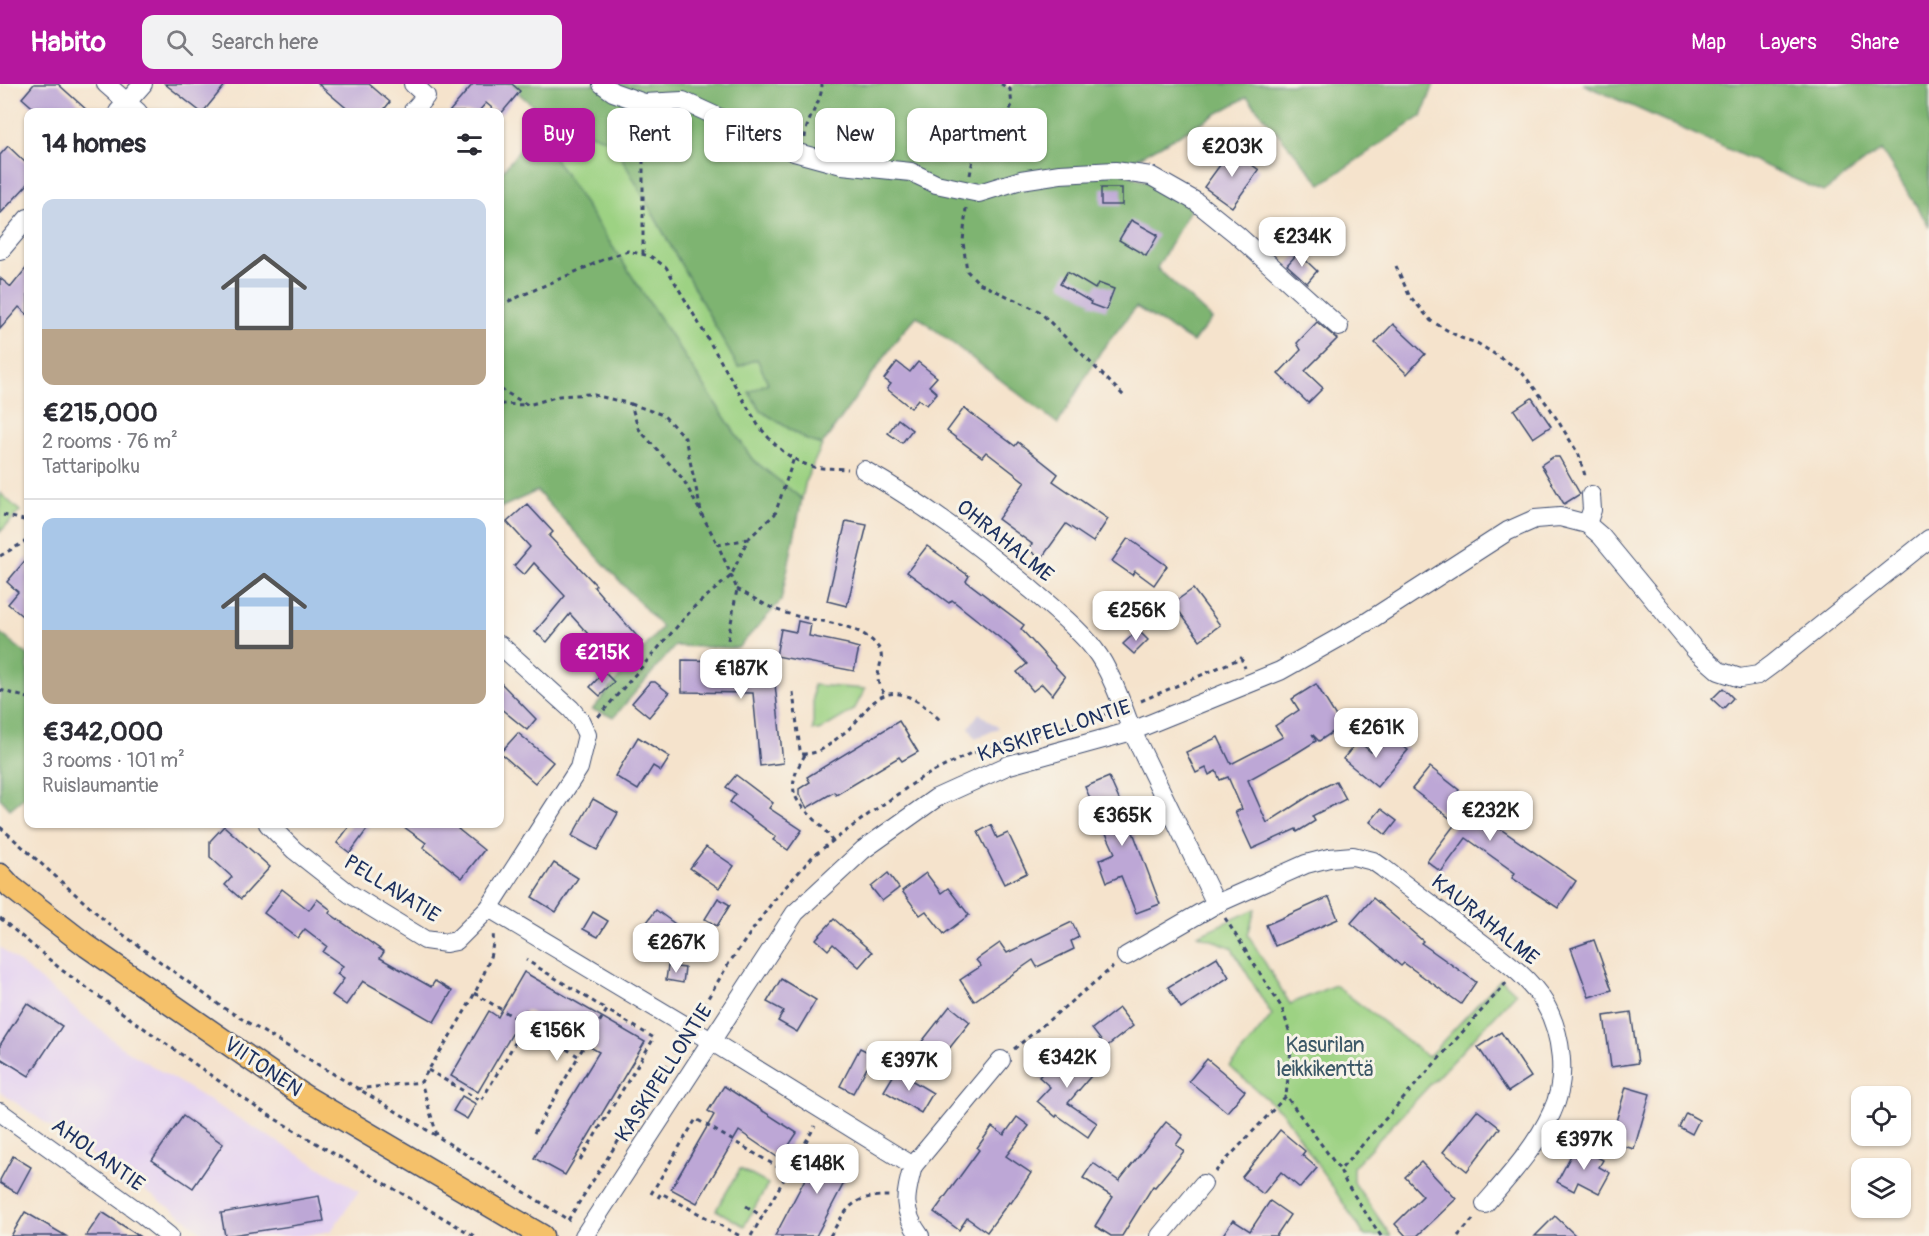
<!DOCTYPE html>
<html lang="en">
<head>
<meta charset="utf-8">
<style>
	:root { --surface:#fff; --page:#f2f2f3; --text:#2b2b33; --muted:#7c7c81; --line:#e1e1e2; --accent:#b5179e }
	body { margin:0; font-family:Pangolin,sans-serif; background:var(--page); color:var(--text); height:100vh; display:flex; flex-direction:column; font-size:22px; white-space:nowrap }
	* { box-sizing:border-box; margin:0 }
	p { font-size:20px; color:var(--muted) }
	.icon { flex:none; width:33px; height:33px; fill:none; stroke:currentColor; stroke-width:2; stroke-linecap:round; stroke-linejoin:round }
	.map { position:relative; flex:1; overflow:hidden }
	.details { position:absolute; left:24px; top:24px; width:480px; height:720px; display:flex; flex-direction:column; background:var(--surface); border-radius:12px; box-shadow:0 2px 4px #0004 }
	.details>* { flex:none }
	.guide { position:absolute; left:522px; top:24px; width:570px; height:54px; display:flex; gap:12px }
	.fabs { position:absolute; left:1851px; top:1002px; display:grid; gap:12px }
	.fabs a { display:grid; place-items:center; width:60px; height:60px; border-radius:12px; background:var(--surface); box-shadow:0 2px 4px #0004; font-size:30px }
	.price { position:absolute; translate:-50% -51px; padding:0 14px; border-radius:12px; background:#fff; color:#222; font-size:20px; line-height:39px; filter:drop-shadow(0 2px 3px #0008) }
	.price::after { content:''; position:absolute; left:50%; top:36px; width:18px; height:14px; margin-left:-9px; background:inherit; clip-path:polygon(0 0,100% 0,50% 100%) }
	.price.selected { background:var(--accent); color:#fff }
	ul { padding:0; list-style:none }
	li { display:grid; align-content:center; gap:12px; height:318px; padding:0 18px }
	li+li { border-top:2px solid var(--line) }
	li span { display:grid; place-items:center; height:186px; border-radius:12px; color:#555 }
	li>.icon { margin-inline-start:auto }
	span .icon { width:108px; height:108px; fill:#fffc; stroke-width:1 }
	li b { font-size:26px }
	h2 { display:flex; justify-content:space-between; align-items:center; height:72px; padding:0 18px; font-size:26px }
	.tag { padding:0 21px; border-radius:12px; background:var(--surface); box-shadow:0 2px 4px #0004; font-size:21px; line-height:54px }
	.tag.selected { background:var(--accent); color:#fff }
	header { display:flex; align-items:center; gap:36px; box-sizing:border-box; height:84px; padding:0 30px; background:var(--accent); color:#fff }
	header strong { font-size:28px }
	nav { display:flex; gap:33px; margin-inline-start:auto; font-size:21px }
	.search { width:420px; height:54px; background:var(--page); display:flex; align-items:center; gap:15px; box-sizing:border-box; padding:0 21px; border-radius:12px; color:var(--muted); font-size:22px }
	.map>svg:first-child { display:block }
</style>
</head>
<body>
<header>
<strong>Habito</strong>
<div class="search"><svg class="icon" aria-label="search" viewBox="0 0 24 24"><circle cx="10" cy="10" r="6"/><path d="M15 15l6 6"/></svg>Search here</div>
<nav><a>Map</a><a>Layers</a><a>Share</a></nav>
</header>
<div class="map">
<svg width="1929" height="1152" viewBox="0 0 1929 1152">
	<rect width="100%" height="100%" fill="#f7f3e8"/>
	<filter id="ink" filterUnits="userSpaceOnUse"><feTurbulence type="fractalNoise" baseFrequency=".0167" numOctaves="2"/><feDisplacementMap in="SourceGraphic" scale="12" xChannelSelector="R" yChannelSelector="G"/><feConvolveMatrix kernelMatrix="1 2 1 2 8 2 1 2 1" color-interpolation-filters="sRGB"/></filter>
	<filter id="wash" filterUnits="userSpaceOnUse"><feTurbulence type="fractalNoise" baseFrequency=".008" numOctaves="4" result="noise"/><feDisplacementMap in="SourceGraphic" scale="24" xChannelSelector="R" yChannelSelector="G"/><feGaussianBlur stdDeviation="1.35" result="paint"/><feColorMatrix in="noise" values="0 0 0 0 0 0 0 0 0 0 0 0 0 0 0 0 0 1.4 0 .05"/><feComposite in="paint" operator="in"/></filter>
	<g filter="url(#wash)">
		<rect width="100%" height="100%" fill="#f5e3cc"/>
		<polygon fill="#e5d3f1" points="0,863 124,965 359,1107 331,1147 302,1152 206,1152 186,1135 153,1112 0,1008"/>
		<polygon fill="#c7c0d9" points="979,629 999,644 975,655 969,643"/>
		<g fill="#9dd283" stroke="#5c8070" stroke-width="1.5">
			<polygon points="547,34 613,58 738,283 757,274 768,299 749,308 761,327 807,356 822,361 806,396 802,415 752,375 536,47"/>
			<polygon points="0,409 20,427 0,448"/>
			<polygon points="813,601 865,605 854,626 819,647 813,646"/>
			<polygon points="1255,825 1248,851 1290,920 1335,901 1428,973 1501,895 1516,909 1353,1083 1353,1097 1391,1152 1365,1152 1283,1029 1230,983 1272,931 1231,863 1198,851"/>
			<polygon points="740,1085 768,1100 744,1142 716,1126"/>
		</g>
		<g fill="#7eb471" stroke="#4c7268" stroke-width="1.5">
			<polygon points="508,0 1001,0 1010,5 1015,0 1434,0 1422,32 1321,100 1247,13 1116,86 1195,117 1157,184 1212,235 1193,258 1136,223 1101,267 1058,340 917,232 900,251 822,361 807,356 761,327 749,308 768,299 757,275 738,283 613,58 547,34"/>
			<polygon points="1583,0 1929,0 1929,142 1881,66 1823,108"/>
			<polygon points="536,46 752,375 802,415 781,517 738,564 675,562 614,633 592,626 662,543 537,407 500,424 500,90"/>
			<polygon points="0,549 28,571 28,710 10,725 0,714"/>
		</g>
		<g id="blocks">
			<g fill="#bda7d6">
				<polygon points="34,0 58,0 89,28 38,28 22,14"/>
				<polygon points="165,0 226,0 203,28 201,28"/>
				<polygon points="318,0 369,0 390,18 382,28 351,28"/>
				<polygon points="473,0 512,0 520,7 500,31 500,28 497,28 486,19 478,28 449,28"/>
				<polygon points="8,62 28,81 28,100 0,130 0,71"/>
				<polygon points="1231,66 1259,86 1232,123 1204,103"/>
				<rect x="1101" y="104" width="21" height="17"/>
				<polygon points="1131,136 1158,151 1146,172 1119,156"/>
				<polygon points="1298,169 1317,187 1307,199 1287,181"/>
				<polygon points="28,182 28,231 19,223 0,245 0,194 11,203"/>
				<polygon points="1067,188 1095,205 1098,199 1114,205 1106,226 1090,220 1091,218 1060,200"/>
				<polygon points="1317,238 1337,255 1305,287 1323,304 1308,319 1278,290 1301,266 1297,259"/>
				<polygon points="1393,240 1425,270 1407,290 1375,259"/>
				<polygon points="897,278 910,288 918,278 937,293 929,302 937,309 927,321 918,315 911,324 887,305 891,300 884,295"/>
				<polygon points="1532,314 1551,342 1533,354 1514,326"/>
				<polygon points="964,324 1015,362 1018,358 1058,390 1053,397 1108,435 1093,458 1066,440 1041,475 1028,465 1032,460 998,435 1025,398 986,368 982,373 947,347"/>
				<polygon points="898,335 912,346 902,359 888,349"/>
				<polygon points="1553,373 1559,373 1580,410 1564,420 1541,381"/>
				<polygon points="527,420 553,448 549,452 596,501 594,503 642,558 616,581 570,530 547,558 535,548 565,512 534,479 524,491 514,482 530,463 507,438"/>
				<polygon points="846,437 867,441 847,522 827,517"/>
				<polygon points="1128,454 1167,482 1154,501 1135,487 1132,491 1112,477"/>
				<polygon points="927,462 969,492 966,497 1024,541 1021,545 1065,593 1052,611 1042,600 1033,607 1017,588 1027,580 1010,562 952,516 949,519 907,488"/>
				<polygon points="28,473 28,537 8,520 18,508 7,498"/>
				<polygon points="1193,505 1220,541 1200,556 1173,519"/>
				<polygon points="798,537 811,540 809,552 848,560 848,561 859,564 854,587 776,572 781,545 796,548"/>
				<polygon points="1138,546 1148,556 1134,570 1123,560"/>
				<polygon points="682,576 729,577 729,594 774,590 783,679 760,682 753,609 682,608"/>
				<polygon points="604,588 614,598 600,612 590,603"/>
				<polygon points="500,598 536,635 527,646 500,624"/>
				<polygon points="650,598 655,598 669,609 649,633 632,619"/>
				<polygon points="1316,600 1342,642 1319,657 1312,650 1316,657 1295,670 1248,696 1267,739 1320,705 1336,697 1346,715 1312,732 1315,737 1297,748 1296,745 1252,765 1235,728 1242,725 1228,693 1220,696 1216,687 1209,691 1206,684 1196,689 1186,668 1218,653 1231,680 1283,653 1275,642 1299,626 1292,615"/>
				<polygon points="1723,604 1733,614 1723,625 1712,615"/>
				<polygon points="899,637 918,668 902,677 899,673 836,711 834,708 807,724 799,710 799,705 810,698 807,693"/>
				<polygon points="518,649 553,678 535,699 500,669"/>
				<polygon points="1387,649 1408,666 1377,703 1343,675 1358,657 1371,668"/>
				<polygon points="638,653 670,673 661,687 653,682 638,706 615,692"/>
				<polygon points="1430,683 1459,706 1454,713 1576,797 1558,824 1512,794 1515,789 1466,754 1441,788 1427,777 1456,739 1412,705"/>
				<polygon points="736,691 773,719 769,724 802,746 788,766 773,756 776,753 730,718 736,710 726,703"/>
				<polygon points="1109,693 1130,740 1160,820 1136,829 1121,792 1107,798 1099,776 1115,769 1085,703"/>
				<polygon points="593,715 618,729 597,766 572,752"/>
				<polygon points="1381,725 1397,737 1386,751 1370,738"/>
				<polygon points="351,740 371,740 350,769 337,759"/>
				<polygon points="400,740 463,740 458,745 484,766 462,794 423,763 426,759"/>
				<polygon points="991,741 997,754 1008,749 1027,789 1004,800 978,748"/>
				<polygon points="224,742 270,783 241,815 225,801 232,793 210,773 210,757"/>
				<polygon points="706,763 734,782 719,804 690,784"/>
				<polygon points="554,779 578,794 556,828 532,813"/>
				<polygon points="888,789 899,804 882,817 871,803"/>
				<polygon points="926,789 941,809 948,804 969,831 944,850 926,827 920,831 902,807"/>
				<polygon points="282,805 309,826 317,815 331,826 329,829 384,868 380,874 431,903 435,897 452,907 434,938 363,897 346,921 332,911 344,895 337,890 343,882 323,868 327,862 305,845 298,854 264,829"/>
				<polygon points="1329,813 1338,835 1275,862 1266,841"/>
				<polygon points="718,814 730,821 717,842 705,835"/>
				<polygon points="1373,814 1423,857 1421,859 1476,898 1461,920 1404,879 1401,882 1351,839"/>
				<polygon points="656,826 686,848 672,867 641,846"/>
				<polygon points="593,828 608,837 598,853 583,845"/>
				<polygon points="834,835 872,868 859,883 833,860 828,866 816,855"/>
				<polygon points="1072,838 1079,853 1071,857 1074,865 1037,883 1033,876 974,917 960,896 981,882 976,876 1000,859 1007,869"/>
				<polygon points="1594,856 1612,906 1589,913 1571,864"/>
				<polygon points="1217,873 1229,893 1181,924 1168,903"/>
				<polygon points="668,882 685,884 683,899 666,896"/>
				<polygon points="524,888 645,958 565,1091 534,1074 599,968 526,926 478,1008 451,992 489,927 498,933"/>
				<polygon points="781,895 816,916 797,948 778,937 784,927 767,918"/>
				<polygon points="27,919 62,942 29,992 0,974 0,961"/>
				<polygon points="950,922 970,938 937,980 917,964"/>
				<polygon points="1119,924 1133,942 1106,963 1092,945"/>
				<polygon points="1631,928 1638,979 1611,983 1604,932"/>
				<polygon points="1501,948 1531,993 1508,1008 1478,963"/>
				<polygon points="1067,961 1096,986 1068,1019 1097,1039 1088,1053 1057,1031 1056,1033 1037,1017 1050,1003 1039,993"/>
				<polygon points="860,964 874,971 853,1009 840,1002"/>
				<polygon points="1207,975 1245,1007 1227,1028 1189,997"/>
				<polygon points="896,987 933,1009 921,1029 884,1007"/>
				<polygon points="724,1002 797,1049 780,1075 739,1047 697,1119 671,1105 714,1031 708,1027"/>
				<polygon points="1626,1003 1650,1010 1634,1065 1610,1058"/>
				<polygon points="462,1012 476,1020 467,1035 453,1027"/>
				<polygon points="1477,1026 1500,1044 1467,1087 1443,1068"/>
				<polygon points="1686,1029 1699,1036 1692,1050 1679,1043"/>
				<polygon points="183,1032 223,1060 193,1104 152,1076"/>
				<polygon points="1017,1033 1029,1042 1006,1072 1031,1089 1011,1119 1009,1118 987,1148 967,1134 959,1146 934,1128 979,1066 977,1064 992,1043 1004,1051"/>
				<polygon points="1166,1038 1183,1051 1176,1061 1184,1067 1155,1103 1153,1102 1122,1152 1111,1152 1095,1142 1113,1113 1083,1094 1093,1079 1119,1097"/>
				<polygon points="1280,1046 1305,1067 1302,1071 1317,1084 1300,1104 1281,1088 1263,1110 1242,1093"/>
				<polygon points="823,1061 855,1078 816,1152 775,1152"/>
				<polygon points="1576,1062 1603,1076 1599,1083 1610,1089 1599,1109 1578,1098 1574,1107 1557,1098"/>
				<polygon points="13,1072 31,1083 17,1109 0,1099 0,1096"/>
				<polygon points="1421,1078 1456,1115 1417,1152 1406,1152 1395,1140 1423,1112 1405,1093"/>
				<polygon points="319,1112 324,1137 225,1152 221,1129"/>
				<polygon points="1270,1117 1290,1131 1276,1152 1222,1152 1233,1136 1250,1147"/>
				<polygon points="25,1128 66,1152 11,1152"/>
				<polygon points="102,1128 139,1152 86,1152"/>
				<polygon points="1555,1132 1576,1152 1535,1152"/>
			</g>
		</g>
	</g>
	<g filter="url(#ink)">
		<use href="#blocks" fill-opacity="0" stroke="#3c4a6e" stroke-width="1.5"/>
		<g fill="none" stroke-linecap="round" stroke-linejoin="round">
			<g stroke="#3c4a6e" stroke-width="20">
				<g id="minor">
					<polyline points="106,0 138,28"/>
					<polyline points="602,0 613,8 644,19 683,17 794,68 842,81 911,88 936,100 979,109 1021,96 1060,90 1115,87 1151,92 1195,117 1236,150 1339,243"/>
					<polyline points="118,28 143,0"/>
					<polyline points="412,28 426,12 413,0"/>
					<polyline points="0,167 28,134"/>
					<path d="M 864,386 C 923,419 975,459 1027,502 C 1047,519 1078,544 1094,565 C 1110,585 1123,623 1132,647 L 1216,820"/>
					<polyline points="1587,440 1592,426 1591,411"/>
					<path d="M 268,740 L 294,766 L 350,810 L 425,856 L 446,859 L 456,857 L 489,824 L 711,957 L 913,1082 C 905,1112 901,1126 920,1152"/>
					<polyline points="489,824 579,684 587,651 580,636 571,625 500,561"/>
					<path d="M 1126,872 L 1216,820 L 1306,780 L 1329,774 L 1353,772 L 1373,777 L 1383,784 C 1413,807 1443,830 1474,853 C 1498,872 1528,891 1544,918 C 1562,949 1568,995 1552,1028 C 1536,1063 1510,1091 1485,1120"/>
					<polyline points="0,1028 143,1131 169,1152"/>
					<polyline points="913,1082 1001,976"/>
					<polyline points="584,1152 795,829 863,766 936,714 1009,681 1132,647 1280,587 1367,538 1508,447 1535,435 1560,433 1587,440 1601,452 1695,566 1719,587 1740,594 1758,591 1773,580 1929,455"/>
					<polyline points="1160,1152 1203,1100"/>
				</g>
			</g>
			<g stroke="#3c4a6e" stroke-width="25">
				<polyline id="major" points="0,791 11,803 87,862 304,1012 542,1152"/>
			</g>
			<g stroke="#3c4a6e" stroke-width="3" stroke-dasharray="4.5 4.5" stroke-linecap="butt">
				<path d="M 805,54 C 806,33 822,20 822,0"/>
				<polyline points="970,91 976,60 1005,36 1012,21 1010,5 1001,0"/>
				<polyline points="966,124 963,158 967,187 979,199 1039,227 1126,314"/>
				<polyline points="643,170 643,37"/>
				<polyline points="1396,182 1409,211 1431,237 1461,254 1477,259 1520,286 1550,324 1579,371 1586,395"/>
				<path d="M 500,221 L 605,175 L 628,167 L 650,172 L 666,183 L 758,341 C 773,360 790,377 814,383 C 825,385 837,384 848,385"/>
				<polyline points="500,305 528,321 559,312 590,310 631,320 638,344 683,395 718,461"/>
				<polyline points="500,320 527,321"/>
				<polyline points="631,320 663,331 685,354 701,427"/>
				<polyline points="3,431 28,437"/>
				<polyline points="0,472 28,456"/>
				<path d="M 737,505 C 752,513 767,523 783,528 C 812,539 858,536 878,563 C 886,574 877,584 878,595 C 878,601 883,607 886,612"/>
				<polyline points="728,556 737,505 718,461 748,455"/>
				<polyline points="0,606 28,614"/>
				<path d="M 793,608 L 800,666 L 802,670 C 816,670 825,665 835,656 C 841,651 847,647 853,641 C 860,634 866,624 875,617 C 898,597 926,622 942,638"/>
				<polyline points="1141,617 1241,574 1245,584"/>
				<polyline points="598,633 695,522 731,492 748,455 775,430 794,374"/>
				<path d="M 805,671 C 774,720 813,723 832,757"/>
				<polyline points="0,743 110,841 222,923 437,1052 570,1137"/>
				<polyline points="0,834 63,887 260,1026 474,1152"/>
				<polyline points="1225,834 1282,924 1292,956 1286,1012"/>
				<polyline points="474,909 578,972 607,926 526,876"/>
				<polyline points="699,929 729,879 774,816 814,771 869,730 921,694 969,670 1106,630"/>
				<polyline points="1014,965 1113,883"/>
				<polyline points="428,986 481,1017 526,940"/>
				<polyline points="357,1005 421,998"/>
				<polyline points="534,1049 578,973"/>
				<path d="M 437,1051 L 421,998 C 441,964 498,886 493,848"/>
				<polyline points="580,1076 654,954 607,926"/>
				<polyline points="1215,1088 1286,1012 1340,1086"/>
				<polyline points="651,1110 696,1035 788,1089"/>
				<polyline points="658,1114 661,1109 740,1152"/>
				<polyline points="746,1122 762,1132"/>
				<polyline points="568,1136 680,960"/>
				<polyline points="751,1152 815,1042"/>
				<path d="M 830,1152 C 848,1122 853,1111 891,1112"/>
				<polyline points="1381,1152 1346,1099 1340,1086 1506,899"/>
				<polyline points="1458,1152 1475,1133"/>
			</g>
			<use href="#minor" stroke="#fff" stroke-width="18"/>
			<use href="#major" stroke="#f5c16b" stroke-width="22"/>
		</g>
	</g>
	<g text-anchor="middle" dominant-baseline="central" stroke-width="6" stroke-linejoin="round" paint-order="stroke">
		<g font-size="21" fill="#1b2f5e" stroke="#f7f3e8">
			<text transform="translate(1005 457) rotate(39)">OHRAHALME</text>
			<text transform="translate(1054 647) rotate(-18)">KASKIPELLONTIE</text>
			<text transform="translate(392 805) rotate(32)">PELLAVATIE</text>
			<text transform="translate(1485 836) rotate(39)">KAURAHALME</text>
			<text transform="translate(263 983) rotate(34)">VIITONEN</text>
			<text transform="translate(664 989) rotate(-57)">KASKIPELLONTIE</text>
			<text transform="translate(98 1071) rotate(36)">AHOLANTIE</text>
		</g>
		<g font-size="21" fill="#3c5867" stroke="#f7f3e8">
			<text x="1325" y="961">Kasurilan<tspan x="1325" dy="24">leikkikenttä</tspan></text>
		</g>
	</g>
</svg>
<div class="fabs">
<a><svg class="icon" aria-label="locate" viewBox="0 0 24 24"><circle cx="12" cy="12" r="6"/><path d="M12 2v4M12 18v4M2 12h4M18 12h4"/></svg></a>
<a><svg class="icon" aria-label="layers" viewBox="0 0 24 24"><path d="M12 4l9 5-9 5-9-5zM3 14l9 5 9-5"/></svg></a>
</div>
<b class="price" style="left:1232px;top:94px">€203K</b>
<b class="price" style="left:1302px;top:184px">€234K</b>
<b class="price" style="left:1136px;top:558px">€256K</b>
<b class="price selected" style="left:602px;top:600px">€215K</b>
<b class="price" style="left:741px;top:616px">€187K</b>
<b class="price" style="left:1376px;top:675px">€261K</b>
<b class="price" style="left:1490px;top:758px">€232K</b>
<b class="price" style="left:1122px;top:763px">€365K</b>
<b class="price" style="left:676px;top:890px">€267K</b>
<b class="price" style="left:557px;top:978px">€156K</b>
<b class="price" style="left:1067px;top:1005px">€342K</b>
<b class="price" style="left:909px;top:1008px">€397K</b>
<b class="price" style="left:1584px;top:1087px">€397K</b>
<b class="price" style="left:817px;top:1111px">€148K</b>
<div class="guide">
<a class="tag selected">Buy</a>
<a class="tag">Rent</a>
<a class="tag">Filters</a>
<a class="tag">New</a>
<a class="tag">Apartment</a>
</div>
<section class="details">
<h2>14 homes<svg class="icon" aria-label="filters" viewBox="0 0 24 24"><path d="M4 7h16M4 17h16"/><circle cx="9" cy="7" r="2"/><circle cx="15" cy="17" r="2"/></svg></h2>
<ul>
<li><span style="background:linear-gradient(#c9d6e8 70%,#b9a48a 0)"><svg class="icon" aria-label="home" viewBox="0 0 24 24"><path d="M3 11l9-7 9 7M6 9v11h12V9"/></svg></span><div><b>€215,000</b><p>2 rooms · 76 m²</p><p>Tattaripolku</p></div></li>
<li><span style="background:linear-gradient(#a9c7e8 60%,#b9a48a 0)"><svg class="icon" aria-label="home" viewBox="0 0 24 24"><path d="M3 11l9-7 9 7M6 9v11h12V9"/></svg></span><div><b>€342,000</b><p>3 rooms · 101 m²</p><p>Ruislaumantie</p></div></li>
</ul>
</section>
</div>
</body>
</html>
